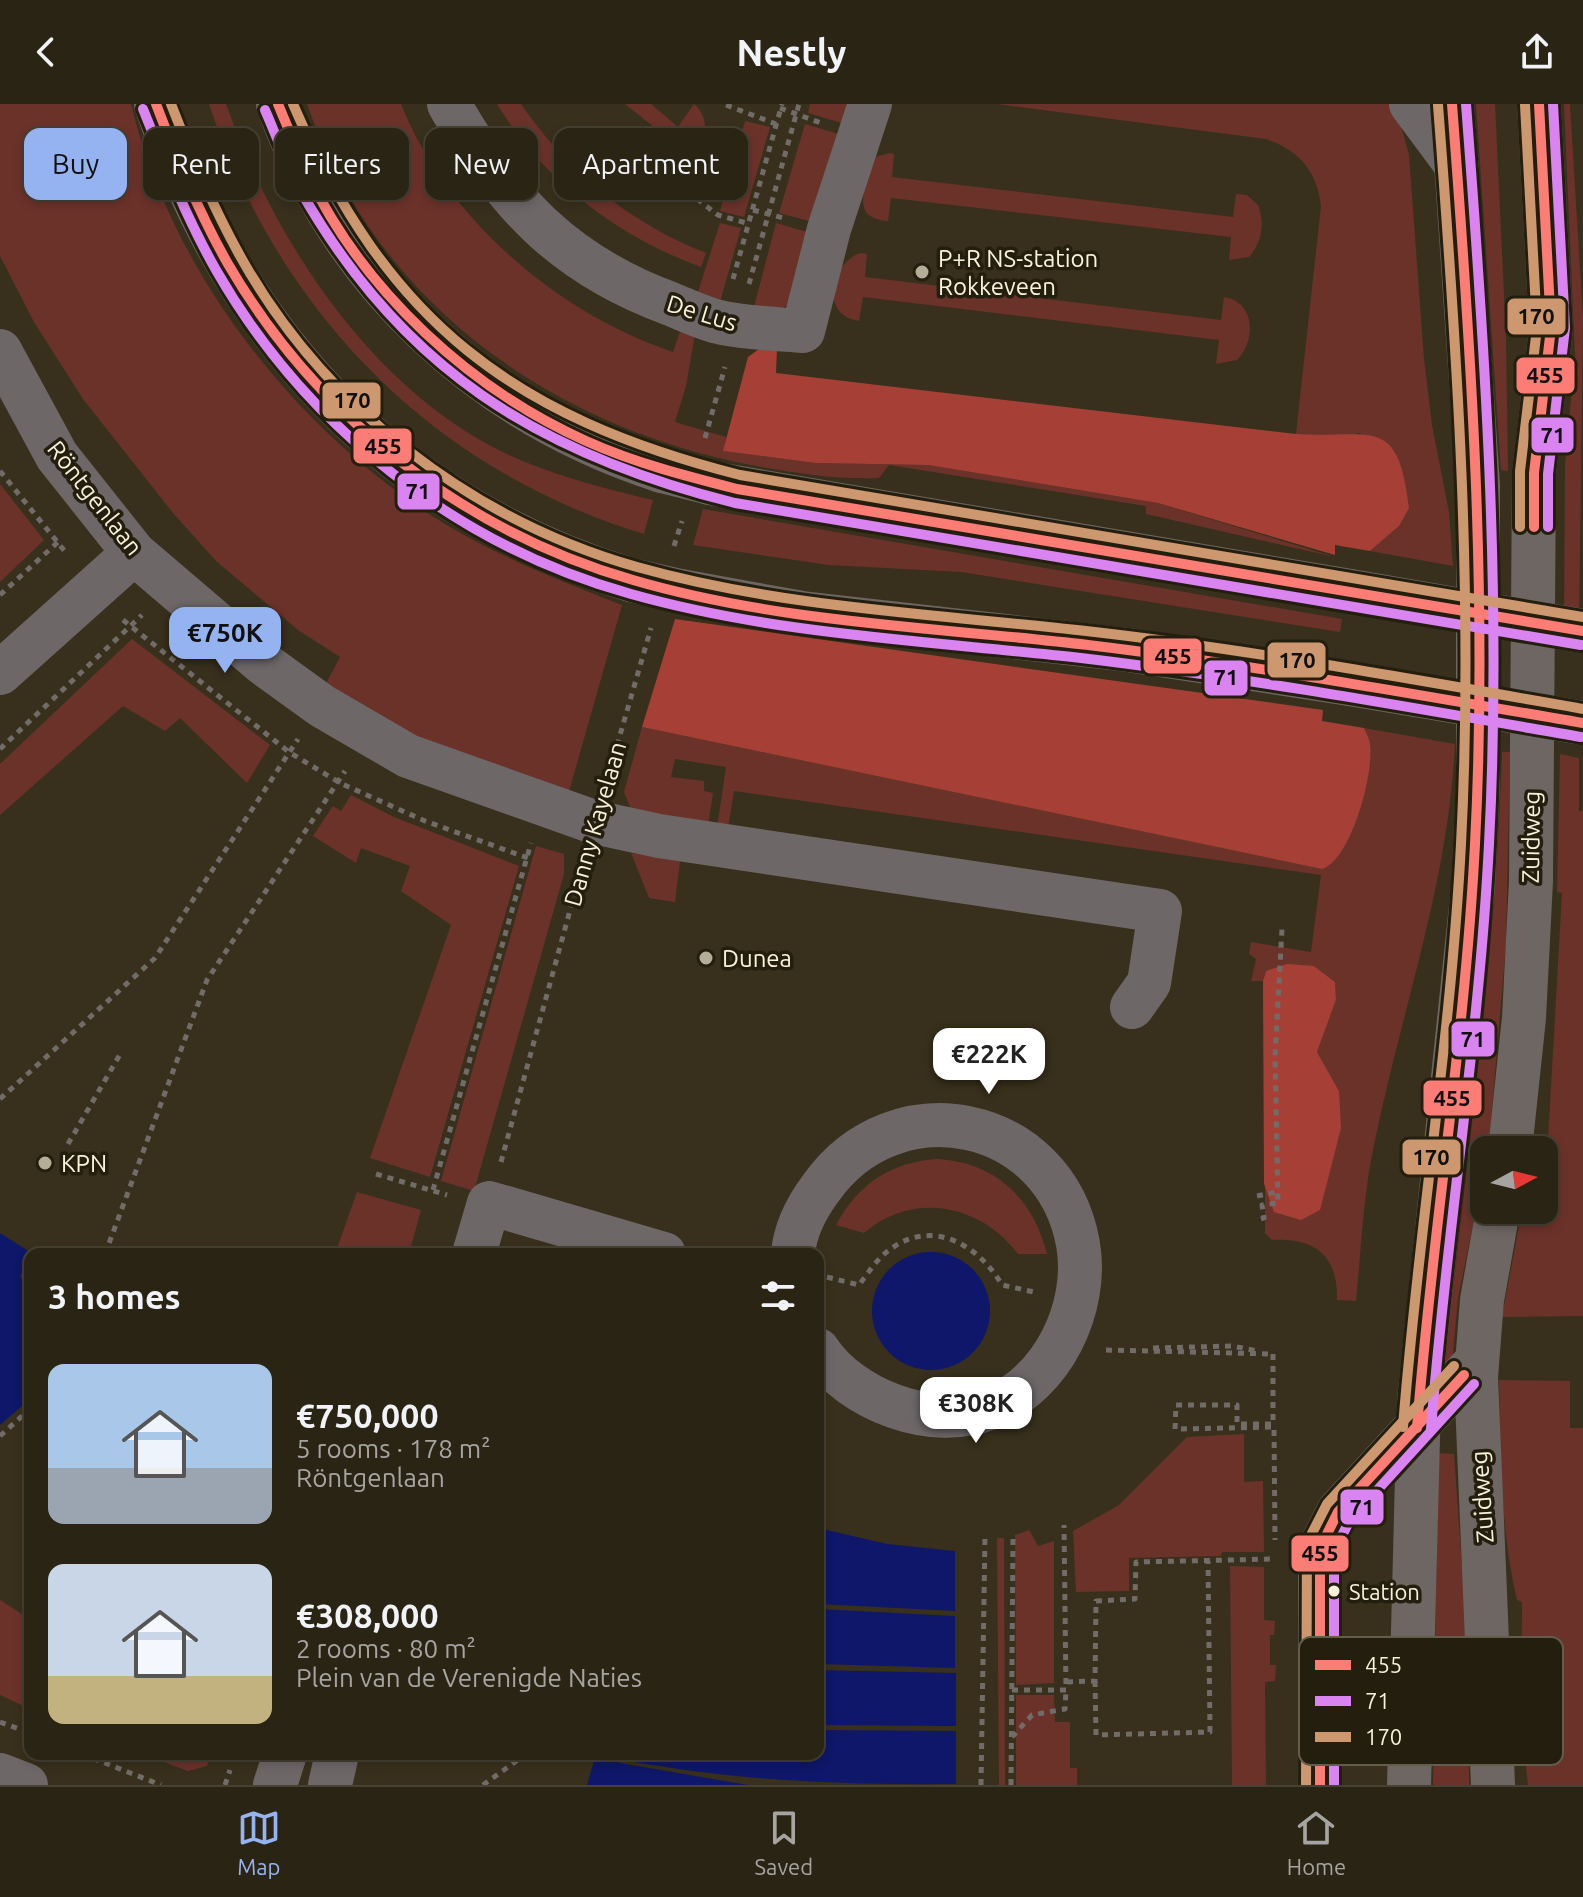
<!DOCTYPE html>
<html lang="en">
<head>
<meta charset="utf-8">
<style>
	:root { --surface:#2a2415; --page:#363022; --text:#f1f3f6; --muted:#a5a4a0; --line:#464134; --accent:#95b2f1 }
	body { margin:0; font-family:Ubuntu,sans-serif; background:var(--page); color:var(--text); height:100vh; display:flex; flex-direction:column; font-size:30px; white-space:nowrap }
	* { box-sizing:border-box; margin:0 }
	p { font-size:26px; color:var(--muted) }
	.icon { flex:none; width:44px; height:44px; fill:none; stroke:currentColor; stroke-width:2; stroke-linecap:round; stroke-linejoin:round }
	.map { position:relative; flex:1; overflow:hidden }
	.side { position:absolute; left:24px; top:1144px; width:800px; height:512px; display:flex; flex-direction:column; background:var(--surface); border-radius:16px; box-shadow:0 4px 12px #0003,0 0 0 2px var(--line) }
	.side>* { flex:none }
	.banner { position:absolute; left:24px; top:24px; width:800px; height:72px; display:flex; gap:16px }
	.needle { width:52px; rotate:83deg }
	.fabs { position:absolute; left:1470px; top:1032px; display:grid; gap:16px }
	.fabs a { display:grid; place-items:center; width:88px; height:88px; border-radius:16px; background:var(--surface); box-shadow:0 4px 12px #0003,0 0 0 2px var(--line); font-size:40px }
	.price { position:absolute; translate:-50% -68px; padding:0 18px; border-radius:16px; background:#fff; color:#222; font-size:26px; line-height:52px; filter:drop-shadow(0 2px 4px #0008) }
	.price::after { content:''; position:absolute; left:50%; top:48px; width:24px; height:18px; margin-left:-12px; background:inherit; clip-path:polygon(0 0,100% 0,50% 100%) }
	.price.selected { background:var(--accent); color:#111 }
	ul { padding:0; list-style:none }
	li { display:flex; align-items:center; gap:24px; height:200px; padding:0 24px }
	li span { display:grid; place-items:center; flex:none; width:224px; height:160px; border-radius:16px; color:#555 }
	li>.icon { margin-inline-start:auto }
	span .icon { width:96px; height:96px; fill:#fffc; stroke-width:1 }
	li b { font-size:34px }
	h2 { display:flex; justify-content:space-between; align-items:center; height:96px; padding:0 24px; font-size:34px }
	.chip { padding:0 28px; border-radius:16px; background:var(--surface); box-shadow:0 4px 12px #0003,0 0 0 2px var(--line); font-size:28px; line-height:72px }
	.chip.selected { background:var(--accent); color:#111 }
	header { display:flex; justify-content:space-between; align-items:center; height:104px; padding:0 24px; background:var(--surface); font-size:36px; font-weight:600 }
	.tab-bar { display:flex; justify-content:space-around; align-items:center; height:112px; border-top:2px solid var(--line); background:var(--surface); font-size:22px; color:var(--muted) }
	.tab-bar a { display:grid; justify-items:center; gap:4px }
	.tab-bar .selected { color:var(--accent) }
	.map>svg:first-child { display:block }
</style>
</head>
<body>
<header><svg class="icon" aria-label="back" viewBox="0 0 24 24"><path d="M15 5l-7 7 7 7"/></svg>Nestly<svg class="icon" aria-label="share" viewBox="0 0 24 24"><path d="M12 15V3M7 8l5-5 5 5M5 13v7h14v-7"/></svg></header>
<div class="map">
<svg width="1583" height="1681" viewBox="0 0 1583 1681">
	<rect width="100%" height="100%" fill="#38301c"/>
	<g fill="#6b322a">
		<path d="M 0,0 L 131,0 C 172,170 297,329 445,420 C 501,454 562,477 622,501 L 568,691 L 462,658 L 323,585 L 340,553 L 298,526 L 216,457 L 173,409 L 83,295 L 34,218 L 0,152 Z"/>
		<path d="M 209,0 L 226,0 C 276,142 380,299 525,358 C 567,375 610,386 653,396 L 644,430 C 433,366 279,209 209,0 Z"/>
		<path d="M 307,0 L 401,0 C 447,115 557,209 673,248 L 681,225 L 695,230 L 686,282 L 675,318 L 726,333 L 724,347 L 816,359 L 928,361 L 1158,399 L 1335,453 L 1146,410 L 1146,402 L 889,361 L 879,374 C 834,376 787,368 741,359 C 545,318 374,195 307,0 Z"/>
		<path d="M 497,0 L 521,0 C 569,69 628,118 706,149 L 701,163 C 618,133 543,76 497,0 Z"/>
		<path d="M 625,0 L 651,0 L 678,23 L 694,0 C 714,15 706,58 684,67 L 666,63 L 678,42 Z"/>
		<polygon points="810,0 850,0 845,20 808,9"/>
		<path d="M 997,0 L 1389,0 L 1401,22 L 1409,51 L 1424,255 L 1432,321 L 1449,408 L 1453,462 L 1370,447 L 1399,422 L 1360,329 L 1339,333 L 1296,330 L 1321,102 C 1317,67 1299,46 1266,35 Z"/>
		<polygon points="1476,0 1495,0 1506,234 1508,367 1501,366"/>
		<polygon points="1564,0 1570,0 1583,215 1579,520 1564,520 1565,361 1575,252"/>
		<polygon points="745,17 770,23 744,113 720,107"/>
		<polygon points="805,20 842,31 817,119 779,109"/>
		<path d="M 890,49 L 894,50 L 892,73 L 1233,113 L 1236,90 L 1247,91 L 1258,101 C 1265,119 1262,139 1249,153 L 1229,156 L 1231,133 L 891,94 L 888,117 C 847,114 867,80 875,53 Z"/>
		<polygon points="720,119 741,124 720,198 697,191"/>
		<polygon points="776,119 814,130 790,200 782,204 754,203"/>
		<path d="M 862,149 L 867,150 L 865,173 L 1221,216 L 1224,193 C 1256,198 1256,237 1237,256 L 1216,260 L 1219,236 L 863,193 L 859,217 C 814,210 837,152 862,149 Z"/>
		<polygon points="0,380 44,436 0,478"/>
		<polygon points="703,405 1342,515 1340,528 961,468 829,461 693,441"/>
		<polygon points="132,535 270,641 247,679 180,614 165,627 123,602 0,711 0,660"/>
		<path d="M 642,623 L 1322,765 L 1370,641 L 1364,624 L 1455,640 C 1448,783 1401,906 1373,1046 C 1363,1095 1361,1147 1356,1197 L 1337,1196 C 1338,1151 1315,1134 1272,1136 L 1265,1129 L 1265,1082 L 1275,1108 L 1339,987 L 1317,948 L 1336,896 L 1335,878 L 1314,862 L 1266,867 L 1263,877 L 1251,877 L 1256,855 L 1249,850 L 1251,838 L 1311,848 L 1321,771 L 734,687 L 728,724 L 717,724 L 726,663 L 675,655 L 671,673 L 704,677 L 704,687 L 713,689 L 708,722 L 632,708 L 624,688 Z"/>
		<path d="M 1502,648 L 1510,648 L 1506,840 L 1489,1041 L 1484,1046 L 1484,1067 L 1458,1194 L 1452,1260 L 1445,1261 C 1466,1057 1496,853 1502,648 Z"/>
		<polygon points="1560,650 1579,654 1579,707 1583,707 1583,1212 1502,1213 1522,1106 1544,1106 1562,789 1557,788"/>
		<polygon points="351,691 394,713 519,762 430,1073 370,1054 451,821 401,787 410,762 361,744 356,759 313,732 333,702 341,707"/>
		<polygon points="536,742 564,750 564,770 474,1087 441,1077"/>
		<polygon points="631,749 680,757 675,798 649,794"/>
		<path d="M 937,1055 C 995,1058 1033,1094 1047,1150 L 1018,1150 C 982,1101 913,1086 864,1129 L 836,1121 C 858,1080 891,1058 937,1055 Z"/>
		<polygon points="357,1088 421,1106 409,1150 335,1150"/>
		<path d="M 1499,1276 L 1570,1277 L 1570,1324 L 1583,1324 L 1583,1681 L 1528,1681 L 1521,1617 L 1522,1498 L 1517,1496 C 1500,1425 1501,1349 1499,1276 Z"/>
		<polygon points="1244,1330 1244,1378 1263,1377 1264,1448 1222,1448 1221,1452 1129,1454 1129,1487 1076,1488 1073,1427 1119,1401 1187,1333"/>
		<polygon points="1438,1349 1454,1350 1468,1548 1469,1681 1433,1681"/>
		<polygon points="1029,1426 1038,1442 1054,1437 1054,1579 1016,1581 1015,1431"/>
		<polygon points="997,1434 1004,1434 1005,1681 999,1681"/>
		<polygon points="1230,1462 1264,1463 1264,1516 1275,1517 1274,1531 1270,1531 1270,1561 1276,1561 1275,1577 1265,1578 1266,1681 1232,1681"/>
		<polygon points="0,1496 30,1515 30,1605 0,1591"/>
		<polygon points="1016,1591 1054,1591 1055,1618 1070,1618 1070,1664 1077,1664 1077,1681 1016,1681"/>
		<polygon points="142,1650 211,1650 207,1662 188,1667"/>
	</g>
	<g fill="#a64036">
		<path d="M 777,244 L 776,269 L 1296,330 C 1372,335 1398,309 1409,404 L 1399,422 L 1370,447 L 1335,441 L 1335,451 L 1158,399 L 928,361 L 816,359 L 723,347 L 748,253 L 759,245 Z"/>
		<path d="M 675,515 L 1323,606 L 1322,617 L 1364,624 C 1366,629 1370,636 1370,641 C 1374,670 1351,756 1322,765 L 642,623 Z"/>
		<polygon points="1287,860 1314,862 1335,878 1336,896 1317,948 1339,987 1341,1024 1320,1106 1301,1116 1274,1108 1264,1080 1263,877 1266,867"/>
	</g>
	<g fill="#0e1769">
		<polygon points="0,1129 30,1148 20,1173 30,1181 30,1295 0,1321"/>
		<circle cx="931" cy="1207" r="59"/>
		<polygon points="818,1424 887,1440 955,1447 955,1507 818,1500"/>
		<polygon points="818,1505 955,1512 955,1564 818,1560"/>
		<polygon points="818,1566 956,1569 956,1622 818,1621"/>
		<path d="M 818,1626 L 956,1627 L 956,1680 C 843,1681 735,1677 624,1656 L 625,1650 L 818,1650 Z"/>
		<polygon points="596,1650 620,1650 620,1659 748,1681 587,1681"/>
	</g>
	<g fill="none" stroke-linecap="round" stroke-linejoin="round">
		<g stroke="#716c68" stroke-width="5" stroke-dasharray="6 6" stroke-linecap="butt">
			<polyline points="726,1 776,20"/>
			<polyline points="780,4 821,19"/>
			<polyline points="697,95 718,111 750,120"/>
			<polyline points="753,106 787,115"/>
			<polyline points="733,175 782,0"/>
			<polyline points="749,180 799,0"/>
			<polyline points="705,334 725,263"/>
			<polyline points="0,367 67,450"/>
			<polyline points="674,442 682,417"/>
			<polyline points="0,491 58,438"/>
			<polyline points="123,516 289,648 340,679 425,717 528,754"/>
			<polyline points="0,645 142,511"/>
			<polyline points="607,676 651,524"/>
			<polyline points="0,995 155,854 298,635"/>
			<polyline points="68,1040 122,947"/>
			<polyline points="501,1058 583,759"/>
			<polyline points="376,1070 447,1091"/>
			<polyline points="433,1086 531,739"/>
			<polyline points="1257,1092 1277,1088"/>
			<polyline points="1261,1115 1264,1114 1262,1101 1278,1099 1275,952 1282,825"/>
			<polyline points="105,1150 207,876 345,667"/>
			<path d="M 827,1173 L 859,1181 C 869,1168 878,1153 892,1144 C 935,1114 980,1143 1002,1181 L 1034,1188"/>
			<polyline points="1153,1244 1232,1242 1258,1247"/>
			<polyline points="1106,1246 1273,1250"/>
			<polyline points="1273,1250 1273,1320 1237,1320 1237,1301 1176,1301 1175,1325 1274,1323 1275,1436"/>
			<polyline points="0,1332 30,1305"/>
			<polyline points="1095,1577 1096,1631 1210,1628 1208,1457"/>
			<polyline points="1067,1578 1095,1577 1096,1497 1135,1495 1136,1458 1275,1455"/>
			<polyline points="1012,1586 1066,1586 1064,1421"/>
			<polyline points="0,1618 30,1629"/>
			<polyline points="1012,1633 1032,1611 1065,1605 1066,1586"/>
			<polyline points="82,1650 161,1681"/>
			<polyline points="225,1681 230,1666"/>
			<polyline points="483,1681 526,1650"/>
			<polyline points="981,1681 985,1432"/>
			<polyline points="1011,1681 1013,1433"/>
		</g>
		<g stroke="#6d6768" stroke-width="44">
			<path d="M 449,0 C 505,98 564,161 671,200 C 688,207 706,216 723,219 C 749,224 776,225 803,227 L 829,125 L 870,0"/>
			<polyline points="1411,0 1457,62"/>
			<polyline points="0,247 57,352 134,449 264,560 322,602 408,652 594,718 659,732 1160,807 1149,879 1132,903"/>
			<polyline points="0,569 134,449"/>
			<polyline points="474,1150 489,1099 664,1150"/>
			<path d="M 793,1150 C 795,1125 806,1104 821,1084 C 895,979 1055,1011 1078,1140 C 1089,1203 1053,1280 990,1304 C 932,1327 851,1296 818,1246"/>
			<polyline points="0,1671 26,1681"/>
			<polyline points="275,1681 285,1650"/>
			<polyline points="330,1681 337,1650"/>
			<polyline points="1320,1681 1320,1444 1338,1408 1476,1258"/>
		</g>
		<g stroke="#6d6662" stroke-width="44">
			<path d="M 156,0 C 235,234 392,403 631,476"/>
			<path d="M 278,0 C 341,179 483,309 662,367"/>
			<polyline points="710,379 1350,487"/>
			<polyline points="680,487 802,509 1128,546 1350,580"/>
			<polyline points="1510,1046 1524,914 1531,777 1534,369 1551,224 1539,0"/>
			<polyline points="1409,1681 1419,1296 1473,783 1478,680 1478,381 1452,0"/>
			<polyline points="1493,1681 1476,1273 1482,1196 1498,1106"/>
		</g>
		<g stroke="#6d6662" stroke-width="44">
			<polyline points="662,367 710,379"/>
			<polyline points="631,476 680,487"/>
			<polyline points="1350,487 1583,527"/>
			<polyline points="1350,580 1583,619"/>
		</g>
		<g stroke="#241e0e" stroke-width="16">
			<g id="bus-1">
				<path d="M 156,0 C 177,55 199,109 228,160 C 317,313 463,427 633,476 C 780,519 936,523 1088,541 C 1254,561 1418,591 1583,619"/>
				<path d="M 278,0 C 288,24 298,49 309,73 C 365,188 470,285 586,337 C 635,359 686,372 737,385 L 1583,527"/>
				<polyline points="1534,423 1534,369 1551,224 1539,0"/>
				<path d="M 1417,1324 C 1432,1129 1465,935 1475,740 C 1488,493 1471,246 1452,0"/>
				<polyline points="1320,1681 1320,1444 1338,1408 1464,1271"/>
			</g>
		</g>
		<g stroke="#241e0e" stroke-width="16">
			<g id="bus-2">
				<path d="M 143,5 C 165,60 187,115 216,166 C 306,323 457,442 631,490 C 777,531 931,537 1081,554 C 1248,574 1414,604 1581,633"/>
				<path d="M 265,6 C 276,31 286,59 299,84 C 400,264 538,350 735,399 L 1581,541"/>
				<polyline points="1548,423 1548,370 1565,224 1553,0"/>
				<path d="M 1431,1325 C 1446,1130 1479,936 1489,740 C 1502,493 1485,246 1466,0"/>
				<polyline points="1334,1681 1334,1447 1350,1416 1474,1280"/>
			</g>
		</g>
		<g stroke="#241e0e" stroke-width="16">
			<g id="bus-3">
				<path d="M 171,0 C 191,52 212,101 239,150 C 323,302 471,416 637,463 C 783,504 937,510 1086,527 C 1253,546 1418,576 1583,605"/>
				<path d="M 293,0 C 387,218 512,313 740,371 L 1583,513"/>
				<polyline points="1520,423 1520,367 1537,224 1525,1"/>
				<path d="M 1403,1323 C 1418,1128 1451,935 1461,740 C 1474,493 1457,247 1438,1"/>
				<polyline points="1306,1681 1307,1439 1327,1400 1454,1262"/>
			</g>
		</g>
		<use href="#bus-1" stroke="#fc7c76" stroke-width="10"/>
		<use href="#bus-2" stroke="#d984f0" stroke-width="10"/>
		<use href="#bus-3" stroke="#cd976f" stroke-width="10"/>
	</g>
	<g fill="#b6ad99" stroke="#241e0e" stroke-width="3">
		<circle cx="922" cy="168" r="8"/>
		<circle cx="706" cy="854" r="8"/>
		<circle cx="45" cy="1059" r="8"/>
	</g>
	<circle fill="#faf1dc" stroke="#241e0e" stroke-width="3" cx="1334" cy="1487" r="7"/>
	<g text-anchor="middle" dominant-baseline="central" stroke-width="7" stroke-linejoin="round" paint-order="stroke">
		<g font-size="22" fill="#faf1dc" stroke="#241e0e" text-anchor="start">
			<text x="1349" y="1487">Station</text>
		</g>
		<g font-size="24" fill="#faf1dc" stroke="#241e0e" text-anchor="start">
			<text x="938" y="154">P+R NS-station<tspan x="938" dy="28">Rokkeveen</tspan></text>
			<text x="722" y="854">Dunea</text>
			<text x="61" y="1059">KPN</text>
		</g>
		<g font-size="24" fill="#faf1dc" stroke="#241e0e">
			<text transform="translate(702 209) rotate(17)">De Lus</text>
			<text transform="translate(95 394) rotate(52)">Röntgenlaan</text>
			<text transform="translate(595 720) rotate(-74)">Danny Kayelaan</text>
			<text transform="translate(1531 733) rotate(-89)">Zuidweg</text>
			<text transform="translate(1482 1393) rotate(-94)">Zuidweg</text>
		</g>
	</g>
	<rect x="1299" y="1533" width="264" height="128" rx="12" fill="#241e0e" stroke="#645d4c" stroke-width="2"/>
	<rect x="1315" y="1556" width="36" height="10" fill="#fc7c76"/>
	<rect x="1315" y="1592" width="36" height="10" fill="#d984f0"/>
	<rect x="1315" y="1628" width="36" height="10" fill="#cd976f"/>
	<g font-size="22" fill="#faf1dc">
		<text x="1365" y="1569">455</text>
		<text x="1365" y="1605">71</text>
		<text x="1365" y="1641">170</text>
	</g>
	<g stroke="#241e0e" stroke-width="3">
		<rect x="1506" y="193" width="61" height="39" rx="8" fill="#cd976f"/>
		<rect x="1515" y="252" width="61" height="39" rx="8" fill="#fc7c76"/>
		<rect x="321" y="277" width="61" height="39" rx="8" fill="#cd976f"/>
		<rect x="1530" y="312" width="45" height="38" rx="8" fill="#d984f0"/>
		<rect x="352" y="323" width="61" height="38" rx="8" fill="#fc7c76"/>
		<rect x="396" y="368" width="45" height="39" rx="8" fill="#d984f0"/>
		<rect x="1142" y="533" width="61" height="38" rx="8" fill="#fc7c76"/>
		<rect x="1266" y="537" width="61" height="38" rx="8" fill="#cd976f"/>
		<rect x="1203" y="555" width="46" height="38" rx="8" fill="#d984f0"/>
		<rect x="1450" y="916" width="46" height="38" rx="8" fill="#d984f0"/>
		<rect x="1422" y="975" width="61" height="38" rx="8" fill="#fc7c76"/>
		<rect x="1401" y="1034" width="61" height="38" rx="8" fill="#cd976f"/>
		<rect x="1339" y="1384" width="46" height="38" rx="8" fill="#d984f0"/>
		<rect x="1290" y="1430" width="60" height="39" rx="8" fill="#fc7c76"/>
	</g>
	<g font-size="22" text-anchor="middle" font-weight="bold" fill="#111">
		<text x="1536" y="220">170</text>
		<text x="1545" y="279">455</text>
		<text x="352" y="304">170</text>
		<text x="1553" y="339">71</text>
		<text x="383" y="350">455</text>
		<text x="418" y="395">71</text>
		<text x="1173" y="560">455</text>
		<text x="1297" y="564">170</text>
		<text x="1226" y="581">71</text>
		<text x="1473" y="943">71</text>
		<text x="1452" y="1002">455</text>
		<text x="1431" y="1061">170</text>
		<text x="1362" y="1411">71</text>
		<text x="1320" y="1457">455</text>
	</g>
</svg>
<div class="fabs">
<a><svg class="needle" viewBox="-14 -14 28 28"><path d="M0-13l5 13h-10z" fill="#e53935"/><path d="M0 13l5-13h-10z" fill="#a5a4a0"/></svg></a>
</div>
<b class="price selected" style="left:225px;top:571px">€750K</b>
<b class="price" style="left:989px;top:992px">€222K</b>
<b class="price" style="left:976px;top:1341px">€308K</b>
<div class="banner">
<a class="chip selected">Buy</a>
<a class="chip">Rent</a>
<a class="chip">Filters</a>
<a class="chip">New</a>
<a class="chip">Apartment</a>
</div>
<section class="side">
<h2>3 homes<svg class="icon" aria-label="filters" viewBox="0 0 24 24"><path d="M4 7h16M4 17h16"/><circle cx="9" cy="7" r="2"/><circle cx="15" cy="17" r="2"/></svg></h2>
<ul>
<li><span style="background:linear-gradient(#a9c7e8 65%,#9aa5b1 0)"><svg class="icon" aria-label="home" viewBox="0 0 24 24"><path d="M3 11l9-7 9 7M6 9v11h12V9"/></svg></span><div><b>€750,000</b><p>5 rooms · 178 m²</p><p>Röntgenlaan</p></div></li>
<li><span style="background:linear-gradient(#c9d6e8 70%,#c2b280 0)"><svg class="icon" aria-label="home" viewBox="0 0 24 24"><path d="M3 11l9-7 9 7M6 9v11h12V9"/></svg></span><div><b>€308,000</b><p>2 rooms · 80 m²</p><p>Plein van de Verenigde Naties</p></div></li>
</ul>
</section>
</div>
<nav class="tab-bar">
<a class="selected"><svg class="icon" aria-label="map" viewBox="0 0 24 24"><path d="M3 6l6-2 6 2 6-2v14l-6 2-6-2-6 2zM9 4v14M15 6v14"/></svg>Map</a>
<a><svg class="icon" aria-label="saved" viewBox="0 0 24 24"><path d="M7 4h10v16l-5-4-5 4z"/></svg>Saved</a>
<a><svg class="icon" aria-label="home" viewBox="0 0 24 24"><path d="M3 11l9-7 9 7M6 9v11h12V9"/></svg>Home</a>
</nav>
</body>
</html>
